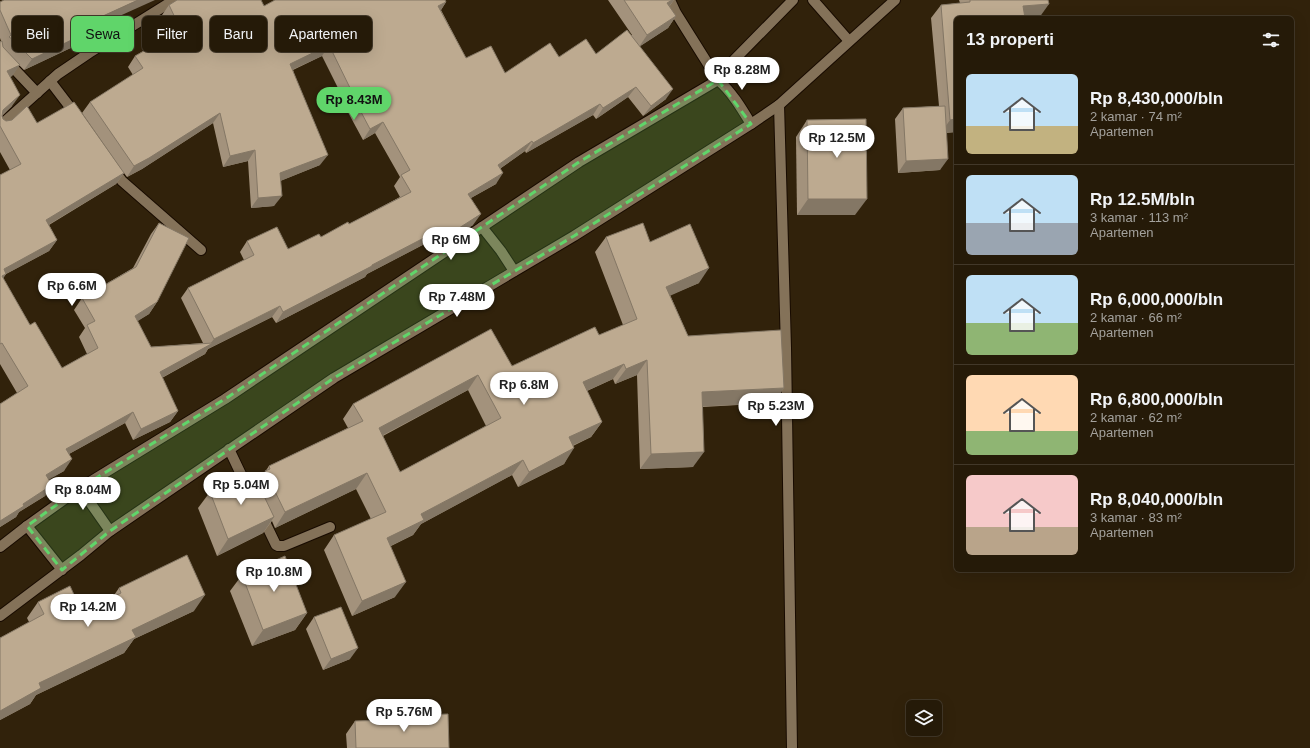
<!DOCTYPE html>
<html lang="id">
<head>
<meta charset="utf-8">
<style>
	:root { --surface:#251a08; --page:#312716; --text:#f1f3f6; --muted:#a3a19c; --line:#423829; --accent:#60d56a }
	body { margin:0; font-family:Helvetica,sans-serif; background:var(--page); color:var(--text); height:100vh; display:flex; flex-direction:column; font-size:15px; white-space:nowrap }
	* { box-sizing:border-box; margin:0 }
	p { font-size:13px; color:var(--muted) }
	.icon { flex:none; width:22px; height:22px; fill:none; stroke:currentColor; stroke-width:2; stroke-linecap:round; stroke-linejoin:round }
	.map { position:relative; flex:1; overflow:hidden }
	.details { position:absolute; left:954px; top:16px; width:340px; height:556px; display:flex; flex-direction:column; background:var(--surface); border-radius:6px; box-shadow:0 4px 16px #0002,0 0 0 1px var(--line) }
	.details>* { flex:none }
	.banner { position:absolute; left:12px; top:16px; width:380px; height:36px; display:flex; gap:8px }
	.tools { position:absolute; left:906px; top:700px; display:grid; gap:8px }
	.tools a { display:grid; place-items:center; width:36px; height:36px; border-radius:6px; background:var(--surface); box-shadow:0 4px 16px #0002,0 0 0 1px var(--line); font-size:20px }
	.price { position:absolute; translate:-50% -34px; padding:0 9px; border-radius:14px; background:#fff; color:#222; font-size:13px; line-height:26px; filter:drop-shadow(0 1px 2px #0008) }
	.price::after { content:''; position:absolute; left:50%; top:24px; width:12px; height:9px; margin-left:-6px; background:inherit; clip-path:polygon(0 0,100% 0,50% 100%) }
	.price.active { background:var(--accent); color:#111 }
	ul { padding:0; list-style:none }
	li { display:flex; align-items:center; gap:12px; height:100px; padding:0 12px }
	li+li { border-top:1px solid var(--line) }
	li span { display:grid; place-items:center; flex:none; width:112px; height:80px; border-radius:6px; color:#555 }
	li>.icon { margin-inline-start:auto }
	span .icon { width:48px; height:48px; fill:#fffc; stroke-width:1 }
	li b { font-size:17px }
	h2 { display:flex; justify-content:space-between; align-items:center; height:48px; padding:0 12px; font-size:17px }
	.pill { padding:0 14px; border-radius:6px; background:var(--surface); box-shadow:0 4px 16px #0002,0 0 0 1px var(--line); font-size:14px; line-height:36px }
	.pill.active { background:var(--accent); color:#111 }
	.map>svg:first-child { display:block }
</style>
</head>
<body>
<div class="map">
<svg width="1310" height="748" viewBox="0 0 1310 748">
	<rect width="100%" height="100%" fill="#31220b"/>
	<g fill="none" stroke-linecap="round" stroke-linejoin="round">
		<g stroke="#180b00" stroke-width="12">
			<g id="service">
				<polyline points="229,449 249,491"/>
				<polyline points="262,516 276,545 278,546 284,546 330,527"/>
			</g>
		</g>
		<g stroke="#180b00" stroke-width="12">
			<g id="minor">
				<path d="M 670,0 L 676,13 L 718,80 C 732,92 742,109 751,124"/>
				<polyline points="813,0 849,41"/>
				<polyline points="0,54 37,93"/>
				<polyline points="50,81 76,115"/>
				<polyline points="779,105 786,348 792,748"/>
				<polyline points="0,126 58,74 89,53 174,0"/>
				<polyline points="113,169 122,181 201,250"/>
				<polyline points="482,227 501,251 514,271"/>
				<polyline points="80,488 225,399 579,162 718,80 734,60 793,0"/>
				<polyline points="27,526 62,570"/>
				<polyline points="0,547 27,526 80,488 110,531"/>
				<polyline points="0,616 81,555 110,531 334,378 574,236 751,124 779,105 895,0"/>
			</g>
		</g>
		<use href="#service" stroke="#847259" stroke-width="10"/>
		<use href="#minor" stroke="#847259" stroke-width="10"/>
	</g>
	<g fill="#a3927c" fill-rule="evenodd">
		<path d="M 608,0 L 674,0 L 669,7 L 676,16 L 668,28 L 640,46 L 666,99 L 643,116 L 628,97 L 596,119 L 593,115 L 526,153 L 525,151 L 501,168 L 496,184 L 471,198 L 473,225 L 441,245 L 436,238 L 367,274 L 365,277 L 276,323 L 272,317 L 208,349 L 205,354 L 162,378 L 178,411 L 170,422 L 133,440 L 125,423 L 69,454 L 64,471 L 49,479 L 52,485 L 45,496 L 19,512 L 16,517 L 0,527 L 0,404 L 17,393 L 0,364 L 0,175 L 10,170 L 0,152 L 0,42 L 1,41 L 0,38 L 0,2 L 84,32 L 84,34 L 77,45 L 24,70 L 19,65 L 12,76 L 10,77 L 12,106 L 2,116 L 3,119 L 6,121 L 37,123 L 121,169 L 82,113 L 90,102 L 133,75 L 128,67 L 135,56 L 171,35 L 162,15 L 169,5 L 264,6 L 446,2 L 441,10 L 466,58 L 505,73 L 559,57 L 596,54 L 632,35 ZM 322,56 L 345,102 L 343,103 L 363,140 L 375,133 L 400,177 L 394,186 L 400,197 L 349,224 L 321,237 L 288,249 L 247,241 L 240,252 L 244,260 L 188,288 L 181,298 L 203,343 L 151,347 L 137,321 L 149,314 L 157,302 L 159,223 L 151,234 L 133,268 L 82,298 L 74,310 L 85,328 L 79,337 L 87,354 L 62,368 L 30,325 L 3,278 L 6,274 L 49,251 L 57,240 L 49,225 L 116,184 L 124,173 L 127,177 L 142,169 L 213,123 L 223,167 L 248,161 L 251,208 L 274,206 L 280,181 L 320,165 L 293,70 Z"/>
		<polygon points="959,0 1048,0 1039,18 956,18 956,132 946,133 940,170 898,173 895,119 903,108 939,106 931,18 941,5 960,3"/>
		<polygon points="807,120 855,215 797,215 796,137"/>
		<path d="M 606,237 L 650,242 L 699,283 L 670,295 L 688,336 L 784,388 L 773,403 L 703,407 L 693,467 L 640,469 L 637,375 L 615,384 L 613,379 L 587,391 L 602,422 L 591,437 L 573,446 L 564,464 L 518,487 L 512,475 L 421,524 L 413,535 L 391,546 L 395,597 L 352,616 L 324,550 L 334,535 L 371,519 L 356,489 L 275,528 L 272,521 L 263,533 L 217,556 L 198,508 L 210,492 L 258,482 L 269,466 L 348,428 L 343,419 L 353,404 L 512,366 L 599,335 L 623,325 L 595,252 ZM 468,390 L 486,426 L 400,472 L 383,436 Z"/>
		<polygon points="242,575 307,613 295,630 252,646 230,591"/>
		<polygon points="119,588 194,611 134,639 124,653 36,695 30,704 0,720 0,638 29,622 27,618 38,602 82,612 112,598"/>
		<polygon points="314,617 350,659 323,670 306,629"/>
		<polygon points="394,716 449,748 347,748 346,734 355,721 391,720"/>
	</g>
	<g fill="#847765">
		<polygon points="138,0 155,0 73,37 81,26"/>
		<polygon points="672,0 674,0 667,9 667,3"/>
		<polygon points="446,2 439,13 438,6"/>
		<polygon points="1049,4 1039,18 1015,18 1023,6"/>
		<polygon points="676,16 668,28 639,47 647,35"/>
		<polygon points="84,34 77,45 24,70 32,59"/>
		<polygon points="329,45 322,56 283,74 290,64"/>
		<polygon points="20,65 12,76 0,82 7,71"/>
		<polygon points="636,87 628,97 596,119 603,108"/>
		<polygon points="673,89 666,99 643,116 651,106"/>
		<polygon points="20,95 12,106 0,117 3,110"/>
		<polygon points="600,104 593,115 526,153 533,143"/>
		<polygon points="220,113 213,123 142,169 127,177 134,166"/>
		<polygon points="956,119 956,132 941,133 950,120"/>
		<polygon points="383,122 375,133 363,140 370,129"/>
		<polygon points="532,141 525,151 491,175 498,165"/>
		<polygon points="255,150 248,161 223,167 230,156"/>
		<polygon points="328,155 320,165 273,184 280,173"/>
		<polygon points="948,159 940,170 898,173 906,161"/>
		<polygon points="124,173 116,184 38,231 46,220"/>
		<polygon points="503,173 496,184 460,204 468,194"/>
		<polygon points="282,196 274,206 251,208 258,198"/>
		<polygon points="808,199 867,199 855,215 797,215"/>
		<polygon points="481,214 473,225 441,245 448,235"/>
		<polygon points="443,228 436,238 367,274 365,277 276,323 283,312 372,265"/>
		<polygon points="57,240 49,251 6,274 0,283 4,269"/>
		<polygon points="709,268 699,283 656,302 666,287"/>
		<polygon points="157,302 149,314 127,328 135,316"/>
		<polygon points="280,306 272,317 208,349 205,354 152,383 160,372 210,344 214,339"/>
		<polygon points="647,360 637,375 615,384 626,369"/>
		<polygon points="624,364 613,379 573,397 583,382"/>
		<polygon points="478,375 468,390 368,443 379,428"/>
		<polygon points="784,388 773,403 691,407 702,392"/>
		<polygon points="178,411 170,422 133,440 141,429"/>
		<polygon points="133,412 125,423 58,460 66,449"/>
		<polygon points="602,422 591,437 558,452 569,437"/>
		<polygon points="574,448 564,464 518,487 529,472"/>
		<polygon points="704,452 693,467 640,469 651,454"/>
		<polygon points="72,459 64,471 38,486 46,475"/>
		<polygon points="523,460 512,475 421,524 413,535 376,553 387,538 421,514"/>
		<polygon points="367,473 356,489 275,528 285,512"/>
		<polygon points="52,485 45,496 19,512 16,517 0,527 0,521 23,504"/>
		<polygon points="274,517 263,533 217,556 228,539"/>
		<polygon points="406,582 395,597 352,616 362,601"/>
		<polygon points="205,595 194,611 134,639 124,653 36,695 30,704 0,720 0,711 39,683 132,630"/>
		<polygon points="307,613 295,630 252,646 263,630"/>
		<polygon points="358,648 350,659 323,670 331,659"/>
	</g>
	<g fill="#bdaa90" stroke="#847765" fill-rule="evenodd">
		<polygon points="4,0 138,0 81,26 84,34 32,59 12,39 9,37 11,35 0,10 0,2"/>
		<polygon points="177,0 261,0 264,6 275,0 445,0 446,2 438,6 466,58 491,46 505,73 550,43 559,57 586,39 596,54 627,30 673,89 651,106 636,87 603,108 600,104 533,143 532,141 498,165 503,173 468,194 481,214 448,235 443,228 372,265 372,266 283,312 280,306 214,339 188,288 254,255 247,241 277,227 288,249 319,234 321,237 348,222 349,224 411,192 401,175 410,170 383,122 370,129 351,93 352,92 329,45 290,64 328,155 280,173 282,196 258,198 255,150 230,156 220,113 149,158 134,166 90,102 143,68 135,56 181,30 169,5"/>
		<polygon points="624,0 672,0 667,3 676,16 647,35"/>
		<polygon points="970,0 1048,0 1049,4 1023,6 1025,18 956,18 956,119 950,120 941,5 970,2"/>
		<polygon points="2,41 3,47 20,65 7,71 20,95 3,110 2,116 3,119 6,121 12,120 27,106 37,123 74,102 124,173 46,220 57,240 4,269 6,274 2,276 30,325 35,322 62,368 98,348 87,325 95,321 82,298 136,267 159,223 189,238 157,302 135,316 151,347 213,343 160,372 178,411 141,429 133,412 66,449 72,459 46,475 52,485 23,504 24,506 0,521 0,404 28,386 2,343 0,344 0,175 21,164 0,126 0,42"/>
		<polygon points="945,106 948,159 906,161 903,108"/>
		<polygon points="866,119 867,199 808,199 807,120"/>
		<path d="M 643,223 L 650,242 L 690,224 L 709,268 L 666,287 L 688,336 L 781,330 L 784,388 L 702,392 L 704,452 L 651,454 L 647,360 L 626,369 L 624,364 L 583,382 L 602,422 L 569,437 L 574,448 L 529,472 L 523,460 L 421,514 L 424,520 L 387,538 L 406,582 L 362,601 L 334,535 L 386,512 L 367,473 L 285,512 L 265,471 L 270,469 L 269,466 L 363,421 L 353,404 L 491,329 L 512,366 L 595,327 L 599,335 L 637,319 L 606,237 ZM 478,375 L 501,418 L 400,472 L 379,428 Z"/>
		<polygon points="254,475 274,517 228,539 210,492"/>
		<polygon points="187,555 205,595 132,630 136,637 39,683 41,688 0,711 0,638 44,614 38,602 70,586 82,612 121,593 119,588"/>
		<polygon points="285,556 307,613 263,630 242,575"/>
		<polygon points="341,607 358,648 331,659 314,617"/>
		<polygon points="448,714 449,748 356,748 355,721 394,720 394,716"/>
	</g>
	<path fill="#60d56a" fill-opacity="0.2" stroke="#60d56a" stroke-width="3" stroke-dasharray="8 5" stroke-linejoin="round" d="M 718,80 L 751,124 L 574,236 L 334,378 L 110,531 L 62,570 L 27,526 L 80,488 L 225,399 L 579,162 Z"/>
</svg>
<div class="tools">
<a><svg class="icon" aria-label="layers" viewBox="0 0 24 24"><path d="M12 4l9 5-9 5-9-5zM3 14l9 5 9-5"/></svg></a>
</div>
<b class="price" style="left:742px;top:91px">Rp 8.28M</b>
<b class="price active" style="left:354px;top:121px">Rp 8.43M</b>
<b class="price" style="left:837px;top:159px">Rp 12.5M</b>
<b class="price" style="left:451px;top:261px">Rp 6M</b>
<b class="price" style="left:72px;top:307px">Rp 6.6M</b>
<b class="price" style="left:457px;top:318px">Rp 7.48M</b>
<b class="price" style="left:524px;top:406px">Rp 6.8M</b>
<b class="price" style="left:776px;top:427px">Rp 5.23M</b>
<b class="price" style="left:241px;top:506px">Rp 5.04M</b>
<b class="price" style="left:83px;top:511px">Rp 8.04M</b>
<b class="price" style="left:274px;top:593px">Rp 10.8M</b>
<b class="price" style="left:88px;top:628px">Rp 14.2M</b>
<b class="price" style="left:404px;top:733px">Rp 5.76M</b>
<div class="banner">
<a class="pill">Beli</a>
<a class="pill active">Sewa</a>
<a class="pill">Filter</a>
<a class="pill">Baru</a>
<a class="pill">Apartemen</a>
</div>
<section class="details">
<h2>13 properti<svg class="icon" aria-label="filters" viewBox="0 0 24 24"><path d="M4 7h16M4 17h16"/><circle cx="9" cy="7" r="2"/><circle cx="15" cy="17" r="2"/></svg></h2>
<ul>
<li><span style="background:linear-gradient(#bfe0f5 65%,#c2b280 0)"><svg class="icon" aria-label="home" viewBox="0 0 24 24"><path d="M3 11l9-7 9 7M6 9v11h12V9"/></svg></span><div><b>Rp 8,430,000/bln</b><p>2 kamar · 74 m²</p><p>Apartemen</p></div></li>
<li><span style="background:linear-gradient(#bfe0f5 60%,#9aa5b1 0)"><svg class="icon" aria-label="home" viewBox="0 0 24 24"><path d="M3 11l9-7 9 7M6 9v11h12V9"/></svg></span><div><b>Rp 12.5M/bln</b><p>3 kamar · 113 m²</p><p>Apartemen</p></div></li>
<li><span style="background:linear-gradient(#bfe0f5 60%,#8fb573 0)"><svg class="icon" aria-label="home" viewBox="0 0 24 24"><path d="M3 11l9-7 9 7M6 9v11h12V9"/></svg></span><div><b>Rp 6,000,000/bln</b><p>2 kamar · 66 m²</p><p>Apartemen</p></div></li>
<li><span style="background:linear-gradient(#ffd9b3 70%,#8fb573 0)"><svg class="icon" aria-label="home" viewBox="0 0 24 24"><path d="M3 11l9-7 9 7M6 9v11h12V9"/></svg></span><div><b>Rp 6,800,000/bln</b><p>2 kamar · 62 m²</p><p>Apartemen</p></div></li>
<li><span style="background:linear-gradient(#f6c9c9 65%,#b9a48a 0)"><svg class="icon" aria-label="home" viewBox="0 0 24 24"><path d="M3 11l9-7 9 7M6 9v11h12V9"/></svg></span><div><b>Rp 8,040,000/bln</b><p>3 kamar · 83 m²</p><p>Apartemen</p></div></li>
</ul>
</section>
</div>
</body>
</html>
